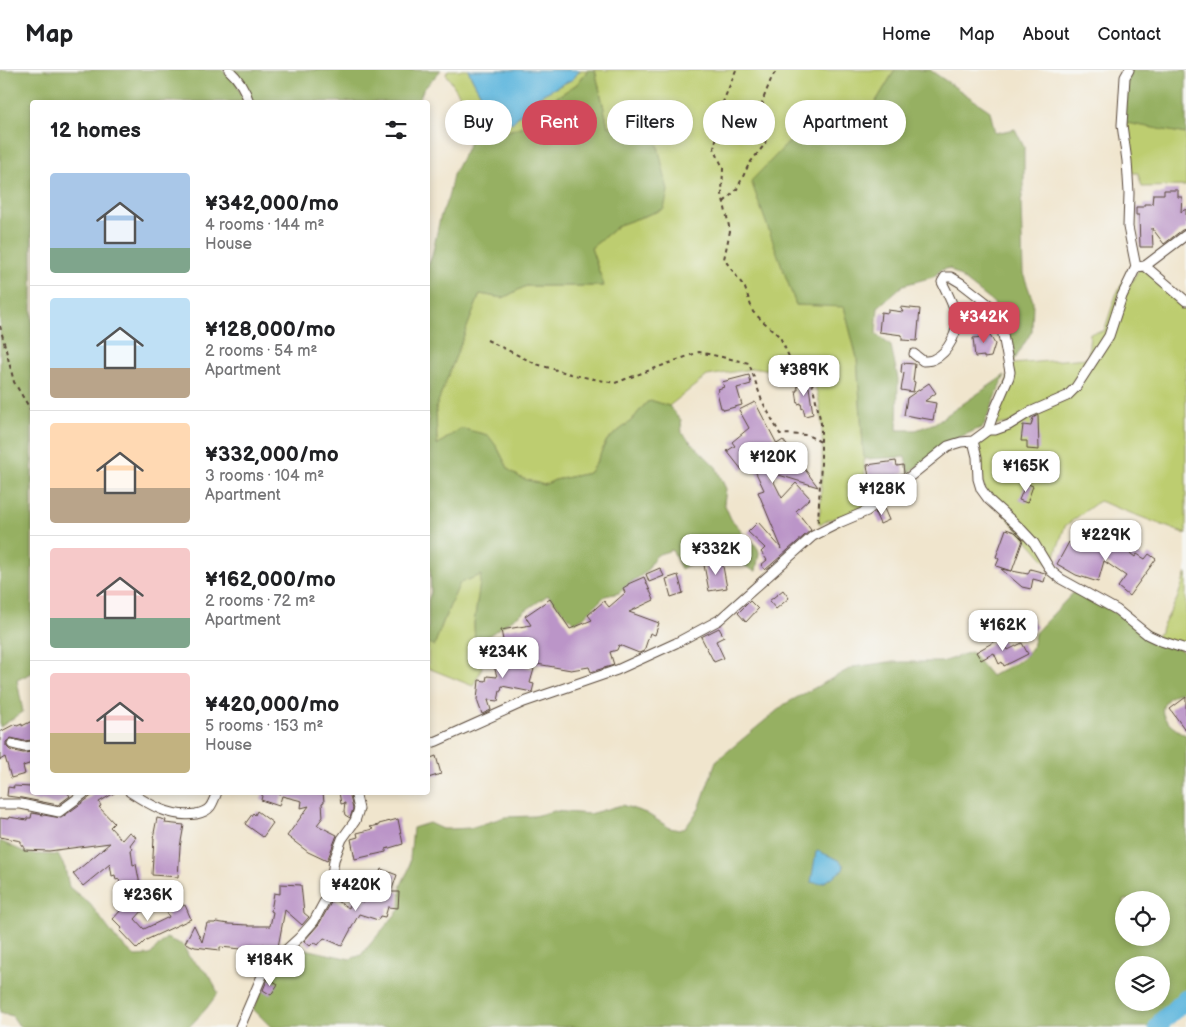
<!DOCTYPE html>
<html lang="en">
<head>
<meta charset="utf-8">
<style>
	:root { --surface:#fff; --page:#f2f2f2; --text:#202124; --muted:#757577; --line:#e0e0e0; --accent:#d1495b }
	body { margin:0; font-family:"Balsamiq Sans",sans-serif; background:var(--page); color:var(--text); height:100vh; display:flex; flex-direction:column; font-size:19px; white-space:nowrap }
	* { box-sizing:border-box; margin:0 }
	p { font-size:16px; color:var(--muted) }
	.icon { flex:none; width:28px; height:28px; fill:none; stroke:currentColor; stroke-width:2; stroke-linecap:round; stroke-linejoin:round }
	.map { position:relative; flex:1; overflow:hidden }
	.panel { position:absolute; left:30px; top:30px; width:400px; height:695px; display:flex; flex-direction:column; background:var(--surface); border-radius:5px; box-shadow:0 2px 8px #0003 }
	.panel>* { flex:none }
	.top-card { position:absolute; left:445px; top:30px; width:475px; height:45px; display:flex; gap:10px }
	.controls { position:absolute; left:1115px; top:821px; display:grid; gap:10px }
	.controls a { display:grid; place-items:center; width:55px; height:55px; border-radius:50%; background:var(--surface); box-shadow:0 2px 8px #0003; font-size:25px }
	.price { position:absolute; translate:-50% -42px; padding:0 11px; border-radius:10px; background:#fff; color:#222; font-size:16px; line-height:32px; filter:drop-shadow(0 1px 2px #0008) }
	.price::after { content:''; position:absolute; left:50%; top:30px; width:15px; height:11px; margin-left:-8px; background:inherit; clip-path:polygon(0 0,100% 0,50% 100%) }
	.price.selected { background:var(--accent); color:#fff }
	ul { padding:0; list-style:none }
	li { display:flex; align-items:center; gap:15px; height:125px; padding:0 20px }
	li+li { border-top:1px solid var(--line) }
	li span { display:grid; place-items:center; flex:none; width:140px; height:100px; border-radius:5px; color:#555 }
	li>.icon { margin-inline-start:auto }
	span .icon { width:60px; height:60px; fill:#fffc; stroke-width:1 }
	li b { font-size:21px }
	h2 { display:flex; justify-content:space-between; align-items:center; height:60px; padding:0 20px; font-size:21px }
	.tag { padding:0 18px; border-radius:22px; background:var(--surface); box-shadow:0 2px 8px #0003; font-size:18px; line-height:45px }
	.tag.selected { background:var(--accent); color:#fff }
	header { display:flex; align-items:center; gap:30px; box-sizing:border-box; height:70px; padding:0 25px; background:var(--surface); border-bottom:1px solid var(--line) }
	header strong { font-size:24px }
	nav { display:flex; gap:28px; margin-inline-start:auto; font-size:18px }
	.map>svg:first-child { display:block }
</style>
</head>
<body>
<header>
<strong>Map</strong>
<nav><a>Home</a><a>Map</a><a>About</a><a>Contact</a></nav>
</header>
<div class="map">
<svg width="1186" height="957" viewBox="0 0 1186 957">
	<rect width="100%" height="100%" fill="#f6f6f2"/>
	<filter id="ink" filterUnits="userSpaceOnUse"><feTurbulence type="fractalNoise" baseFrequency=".02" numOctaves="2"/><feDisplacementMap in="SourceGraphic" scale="10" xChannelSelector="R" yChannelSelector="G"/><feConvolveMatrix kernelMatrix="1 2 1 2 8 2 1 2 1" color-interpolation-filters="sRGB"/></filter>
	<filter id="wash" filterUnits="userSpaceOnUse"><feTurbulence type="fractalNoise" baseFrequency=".0096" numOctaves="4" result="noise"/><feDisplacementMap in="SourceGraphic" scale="20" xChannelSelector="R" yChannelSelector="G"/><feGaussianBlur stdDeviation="1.12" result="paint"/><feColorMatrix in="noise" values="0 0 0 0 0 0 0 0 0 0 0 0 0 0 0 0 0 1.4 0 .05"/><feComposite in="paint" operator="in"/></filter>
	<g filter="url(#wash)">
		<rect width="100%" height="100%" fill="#f0e5cd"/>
		<g fill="#bdcd70" stroke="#7c7c47">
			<path d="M 448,0 L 468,0 C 476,16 484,33 497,45 C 501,48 507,51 512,53 L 533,31 L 545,23 L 573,9 L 580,0 L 588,0 L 577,14 L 551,31 L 523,56 L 494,66 L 482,61 L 475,56 L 459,24 L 446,4 Z"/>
			<path d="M 595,0 L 895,0 L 872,38 L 795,66 L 775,175 L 796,235 L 844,236 L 857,288 L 867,435 L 850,443 L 828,450 L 820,455 L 818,450 L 820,441 C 821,409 828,334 811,308 L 759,298 L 707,306 L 669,336 L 653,331 L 647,332 L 631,351 L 607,370 L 595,395 L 589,403 L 555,410 L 544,415 L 521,408 L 509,400 L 497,377 L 460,359 L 437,375 L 436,337 L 480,224 L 503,228 L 526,216 L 604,216 L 591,178 L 619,155 L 664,139 L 608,56 Z"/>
			<polygon points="1125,52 1186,64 1186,116 1142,117 1138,103 1130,103"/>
			<polygon points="1133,192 1132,199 1108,264 1070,321 1008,353 993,356 1012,294 1088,288 1090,263 1104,261 1116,225"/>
			<polygon points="1139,199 1145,200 1186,233 1186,464 1099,431 1065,456 1051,497 988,426 981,410 979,371 986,365 1030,344 1065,330 1111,267 1128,218"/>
			<polygon points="1186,503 1186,577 1157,567 1177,529"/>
			<polygon points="482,505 474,553 475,575 482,598 473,616 428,598 428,572 434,576 445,547 460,512"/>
		</g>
		<g fill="#96b062" stroke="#686d40" fill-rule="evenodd">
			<polygon points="0,0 222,0 236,12 244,32 32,32 32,603 17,610 23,642 0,657"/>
			<polygon points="233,0 441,0 423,20 418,32 251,32"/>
			<path d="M 588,0 L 595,0 L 608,56 L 657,71 L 668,121 L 664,139 L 619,155 L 591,178 L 604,216 L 526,216 L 503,228 L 480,224 L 436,337 L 437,375 L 460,359 L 464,359 L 488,365 L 497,377 L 509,400 L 521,408 L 544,415 L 555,410 L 589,403 L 595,395 L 607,370 L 631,351 L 647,332 L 653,331 L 669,336 L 681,350 L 682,363 L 716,397 L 726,419 L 724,433 L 731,449 L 741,460 L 743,466 L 746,469 L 754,473 L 758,479 L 759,483 L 756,501 C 750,500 745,495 738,493 C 729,489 717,484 707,487 C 698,489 689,495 681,499 L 672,480 L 659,484 L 655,487 L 646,502 L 630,513 L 619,523 L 605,526 L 584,547 L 574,553 L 548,525 L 475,575 L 474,553 L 481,505 L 460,513 L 445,547 L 434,576 L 428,572 L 428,530 L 431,522 L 430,500 L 428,494 L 428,195 L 432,186 L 440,148 L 448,128 L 453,105 L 472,68 L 475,56 L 482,61 L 494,66 L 523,56 L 551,31 L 577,14 Z"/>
			<polygon points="895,0 930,0 990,41 995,63 1015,59 1024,77 1024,116 1021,132 1023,203 1033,231 1032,261 1012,294 994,233 949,198 941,200 933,207 903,215 878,237 876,264 891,276 898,309 897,360 916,360 935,353 1005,305 983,357 948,372 909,403 905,387 864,389 857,288 844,237 796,235 751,111 795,66 872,38"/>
			<polygon points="1126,0 1186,0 1186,64 1121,52"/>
			<path d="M 1073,523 L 1081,523 L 1186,583 L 1186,620 C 1180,622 1172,625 1168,629 C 1153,644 1172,658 1186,665 L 1186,938 L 1162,957 L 271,957 L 253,939 L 271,901 L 292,876 L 350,889 L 361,885 L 400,839 L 401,815 L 409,799 L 413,758 L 429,753 L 442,759 L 451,759 L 470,758 L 505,747 L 534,746 L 554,741 L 589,744 L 622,735 L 646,743 L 670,758 L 679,760 L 686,757 L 699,739 L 716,691 L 785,634 L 853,597 L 889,592 L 942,592 L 971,582 L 991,606 L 1023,589 L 1032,578 L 1035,563 ZM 1124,830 L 1161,830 L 1161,868 L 1124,868 ZM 1124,895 L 1161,895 L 1161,932 L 1124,932 Z"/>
			<polygon points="0,771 29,784 58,785 65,798 69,817 90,834 117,870 135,886 150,885 166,868 183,875 189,887 210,906 218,923 206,939 189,957 20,957 12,946 0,942"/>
		</g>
		<g fill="#62b8de" stroke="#4e717e">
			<path d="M 468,0 L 580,0 L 573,9 L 545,23 L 533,31 L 512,53 C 507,51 501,48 497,45 C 484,33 476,16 468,0 Z"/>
			<path d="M 818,781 L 839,790 L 844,796 L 843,800 C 831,806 826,817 811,812 L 816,782 Z"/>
		</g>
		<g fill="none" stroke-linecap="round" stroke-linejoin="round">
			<polyline stroke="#62b8de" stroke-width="19" points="1158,957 1162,951 1186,929"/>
		</g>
		<g id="blocks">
			<g fill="#bb95c8">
				<polygon points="1164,120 1178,120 1178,127 1182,127 1181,142 1186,139 1186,159 1182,160 1164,174 1152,158 1153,177 1140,177 1139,145 1136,145 1136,137 1144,137 1144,134 1152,134 1153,124 1164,124"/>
				<polygon points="900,237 920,239 917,271 902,270 902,265 879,262 881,242 888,243 888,240 903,242"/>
				<polygon points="981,250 995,274 991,287 984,288 984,286 975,287 973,268 983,267"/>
				<polygon points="902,293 915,294 913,311 915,312 913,322 901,320 904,303 901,302"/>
				<polygon points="749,305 751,314 737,318 742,335 724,340 723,338 721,338 717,322 719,321 718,319 724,317 722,312"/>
				<polygon points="805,309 806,317 809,317 813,344 805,346 803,338 802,339 801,333 798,334 796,320 798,320 797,310"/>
				<polygon points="929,313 936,323 925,331 936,333 933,350 904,345 907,328"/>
				<polygon points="755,332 777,374 783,370 818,417 769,402 782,428 796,413 810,428 796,441 802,448 811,460 765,500 761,495 767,490 761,482 765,478 748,462 758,452 782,479 758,422 764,420 751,392 742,400 727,381 735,376 732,372 749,358 739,340"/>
				<polygon points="1038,345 1039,380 1027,379 1027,371 1021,371 1023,355 1031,356 1033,348"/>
				<polygon points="896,391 897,396 903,395 904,403 899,405 899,407 892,413 882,414 883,420 877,425 872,426 867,395"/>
				<polygon points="1026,413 1033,416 1027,433 1019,430"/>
				<polygon points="883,436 889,450 880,454 875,443"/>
				<polygon points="1006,459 1015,462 1023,470 1012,501 1028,504 1030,499 1045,503 1046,505 1044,512 1033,509 1031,519 1022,517 1001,499 1011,501 996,496 999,489 996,487"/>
				<polygon points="1112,467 1125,473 1122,477 1135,487 1137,484 1145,489 1149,484 1156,489 1129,526 1118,517 1126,506 1104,491 1098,512 1076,505 1057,494 1069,472 1077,477 1082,468 1091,473 1108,477"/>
				<polygon points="722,491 727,518 709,521 704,495"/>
				<polygon points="660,498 664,506 649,512 646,504"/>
				<polygon points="678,505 683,523 671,527 666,509"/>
				<polygon points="644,507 654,530 629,542 659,553 655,565 650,563 644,581 639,583 619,575 617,580 610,582 614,595 591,602 589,597 571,600 531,593 531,580 525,572 504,575 501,560 531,555 525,546 550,529 570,559 592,550 588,545 604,531 609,537 625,523 623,518 628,515 628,514"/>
				<polygon points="783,520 789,528 776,539 769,531"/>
				<polygon points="750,531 758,539 746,552 738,543"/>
				<polygon points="1031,548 1037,557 1023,568 1016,559"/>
				<polygon points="719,558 724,567 716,571 724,588 714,592 701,567"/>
				<polygon points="1001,568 1008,580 1022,573 1028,584 1004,596 1002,592 999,594 994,583 981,590 976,582"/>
				<polygon points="502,572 506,591 534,599 530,613 534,614 532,622 502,616 501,621 500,621 498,631 488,630 491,640 482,644 477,630 479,610 486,611 487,606 497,607 489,576"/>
				<polygon points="1186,627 1186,661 1170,639"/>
				<polygon points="32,651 32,670 24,671 11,668 6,672 6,676 10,680 23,683 32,682 32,693 23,696 25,704 11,708 5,687 0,690 0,662 15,654 17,656 22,654 22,656"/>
				<polygon points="436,686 441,704 428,708 428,689"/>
				<polygon points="13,716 31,717 31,722 67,722 70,726 58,735 22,728 7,726 8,717 14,718"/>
				<polygon points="92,722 116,722 99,732 101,736 99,737 114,753 110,757 122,770 129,762 136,767 130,775 133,779 131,780 133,795 136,794 141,820 126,823 125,816 123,816 122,814 120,814 119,809 116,810 115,805 112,806 110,794 83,816 73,804 110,773 49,781 24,780 24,776 21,775 21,771 0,767 0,748 8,749 9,747 27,750 27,748 31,748 32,743 61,748 93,725"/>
				<polygon points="263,722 276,722 280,724 281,722 323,722 324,732 322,733 323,747 317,755 337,765 327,791 308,782 287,766 309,736 301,738 302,731 282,726 279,736 261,730"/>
				<polygon points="339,722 349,722 353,739 350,748 345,745 344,741 345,733 341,734"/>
				<polygon points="257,741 273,753 263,767 245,754 253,743 255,745"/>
				<polygon points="157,748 166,750 165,753 184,755 180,777 178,807 152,805 154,768 153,768"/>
				<polygon points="398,749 403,774 386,779 386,782 355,789 351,769 358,767 357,763 373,759 370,757 379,755 379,754"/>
				<polygon points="381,799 397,805 391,822 399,822 398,838 388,837 385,847 380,846 378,850 359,844 342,876 324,868 318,875 314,872 310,876 304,871 319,854 333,829 349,838 351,830 364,832 367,822 372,823"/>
				<polygon points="280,814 301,815 304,843 309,847 302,855 285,840 278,877 263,874 263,893 259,897 252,897 252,880 220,877 220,880 195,877 185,873 194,855 202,872 207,853 215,853 216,852 229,854 248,855 248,856 270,856 273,842 271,841 274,823 280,824"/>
				<polygon points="127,823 144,839 135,849 144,859 169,847 165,838 166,837 165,833 173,829 177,839 185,835 191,849 146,870 137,879 120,861 122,858 113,849 128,832"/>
				<polygon points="268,908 278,914 271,925 263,920"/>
			</g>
		</g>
	</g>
	<g filter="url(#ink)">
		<use href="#blocks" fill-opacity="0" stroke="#564638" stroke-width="1"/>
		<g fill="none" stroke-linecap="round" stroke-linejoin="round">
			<g stroke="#564638" stroke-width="11">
				<g id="minor">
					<path d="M 229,0 C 239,9 245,19 249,32"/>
					<polyline points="1145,196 1186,165"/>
					<polyline points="1136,197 1145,196 1186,231"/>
					<path d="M 914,284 L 923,291 C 926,291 931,291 934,289 C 948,283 960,260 956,245 C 953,234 947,222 942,212 L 945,207 L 951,207 L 961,213 L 992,237 L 1000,249 L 1010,302 L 1009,307 L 995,339 L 988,360"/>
					<polyline points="973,371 977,387 978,409 981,419 989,430 1020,458 1034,473 1051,501 1061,509 1117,540 1148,565 1161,571 1186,579"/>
					<polyline points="12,674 24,677 32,676"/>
					<polyline points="428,674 437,671 524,632 617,600 676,573 719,550 813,466 841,452 867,441 948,376 961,372 973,371 988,360 995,360 1009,355 1030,342 1067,326 1076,317 1109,266 1122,226 1136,197 1128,157 1129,123 1127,91 1122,55 1125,7 1129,0"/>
					<path d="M 130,722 C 150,735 171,748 196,744 C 201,743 207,741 210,737 C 213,733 215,727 217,722"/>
					<polyline points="0,734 21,734 59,742 86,722"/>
					<polyline points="240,957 265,899 300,867 314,851 330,821 334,790 342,769 355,751 359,739 355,722"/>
				</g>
			</g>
			<g stroke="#564638" stroke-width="2" stroke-dasharray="4 4" stroke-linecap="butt">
				<polyline points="736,0 717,47 718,62 714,78 723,98 722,124 730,161 724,189 745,218 753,242 780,267 791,291 811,308 821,353 821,393 818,453"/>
				<polyline points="724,132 737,119 749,94 765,74 769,48 762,32 772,7 777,0"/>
				<polyline points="0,256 14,312 32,342"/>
				<polyline points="487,270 536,294 574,305 615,313 699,282 749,293 762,331 780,364 807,365 821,372"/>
			</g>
			<use href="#minor" stroke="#fff" stroke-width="9"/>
		</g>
	</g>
</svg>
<div class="controls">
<a><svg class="icon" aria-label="locate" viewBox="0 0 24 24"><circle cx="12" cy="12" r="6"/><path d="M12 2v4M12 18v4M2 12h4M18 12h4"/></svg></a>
<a><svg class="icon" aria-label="layers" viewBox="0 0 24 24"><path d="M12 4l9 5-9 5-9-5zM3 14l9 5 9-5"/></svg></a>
</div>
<b class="price selected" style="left:984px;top:274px">¥342K</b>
<b class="price" style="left:804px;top:327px">¥389K</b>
<b class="price" style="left:773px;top:414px">¥120K</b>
<b class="price" style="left:1026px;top:423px">¥165K</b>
<b class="price" style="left:882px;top:446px">¥128K</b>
<b class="price" style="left:1106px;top:492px">¥229K</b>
<b class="price" style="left:716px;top:506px">¥332K</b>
<b class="price" style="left:1003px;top:582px">¥162K</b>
<b class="price" style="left:503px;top:609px">¥234K</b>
<b class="price" style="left:356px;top:842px">¥420K</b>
<b class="price" style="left:148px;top:852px">¥236K</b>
<b class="price" style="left:270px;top:917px">¥184K</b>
<div class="top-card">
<a class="tag">Buy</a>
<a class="tag selected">Rent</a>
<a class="tag">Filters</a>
<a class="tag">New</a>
<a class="tag">Apartment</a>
</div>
<section class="panel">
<h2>12 homes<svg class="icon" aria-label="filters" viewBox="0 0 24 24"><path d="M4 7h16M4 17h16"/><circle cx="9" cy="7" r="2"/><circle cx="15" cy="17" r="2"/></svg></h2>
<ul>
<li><span style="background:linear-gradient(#a9c7e8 75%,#7fa58c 0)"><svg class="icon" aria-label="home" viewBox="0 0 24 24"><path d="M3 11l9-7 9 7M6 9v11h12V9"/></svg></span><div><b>¥342,000/mo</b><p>4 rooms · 144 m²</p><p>House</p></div></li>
<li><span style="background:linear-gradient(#bfe0f5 70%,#b9a48a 0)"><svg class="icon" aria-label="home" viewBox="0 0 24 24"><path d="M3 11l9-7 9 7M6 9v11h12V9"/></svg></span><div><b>¥128,000/mo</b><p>2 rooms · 54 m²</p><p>Apartment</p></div></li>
<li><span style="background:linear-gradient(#ffd9b3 65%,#b9a48a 0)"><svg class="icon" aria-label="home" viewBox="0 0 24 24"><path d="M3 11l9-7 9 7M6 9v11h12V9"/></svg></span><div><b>¥332,000/mo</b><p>3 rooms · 104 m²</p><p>Apartment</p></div></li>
<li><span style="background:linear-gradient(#f6c9c9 70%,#7fa58c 0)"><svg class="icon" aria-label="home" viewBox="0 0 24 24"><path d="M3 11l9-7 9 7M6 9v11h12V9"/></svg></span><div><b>¥162,000/mo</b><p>2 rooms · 72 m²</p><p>Apartment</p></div></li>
<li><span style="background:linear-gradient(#f6c9c9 60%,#c2b280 0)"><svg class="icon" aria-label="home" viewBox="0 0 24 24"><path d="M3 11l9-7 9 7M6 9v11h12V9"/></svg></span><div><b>¥420,000/mo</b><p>5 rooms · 153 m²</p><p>House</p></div></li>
</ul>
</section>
</div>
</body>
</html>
